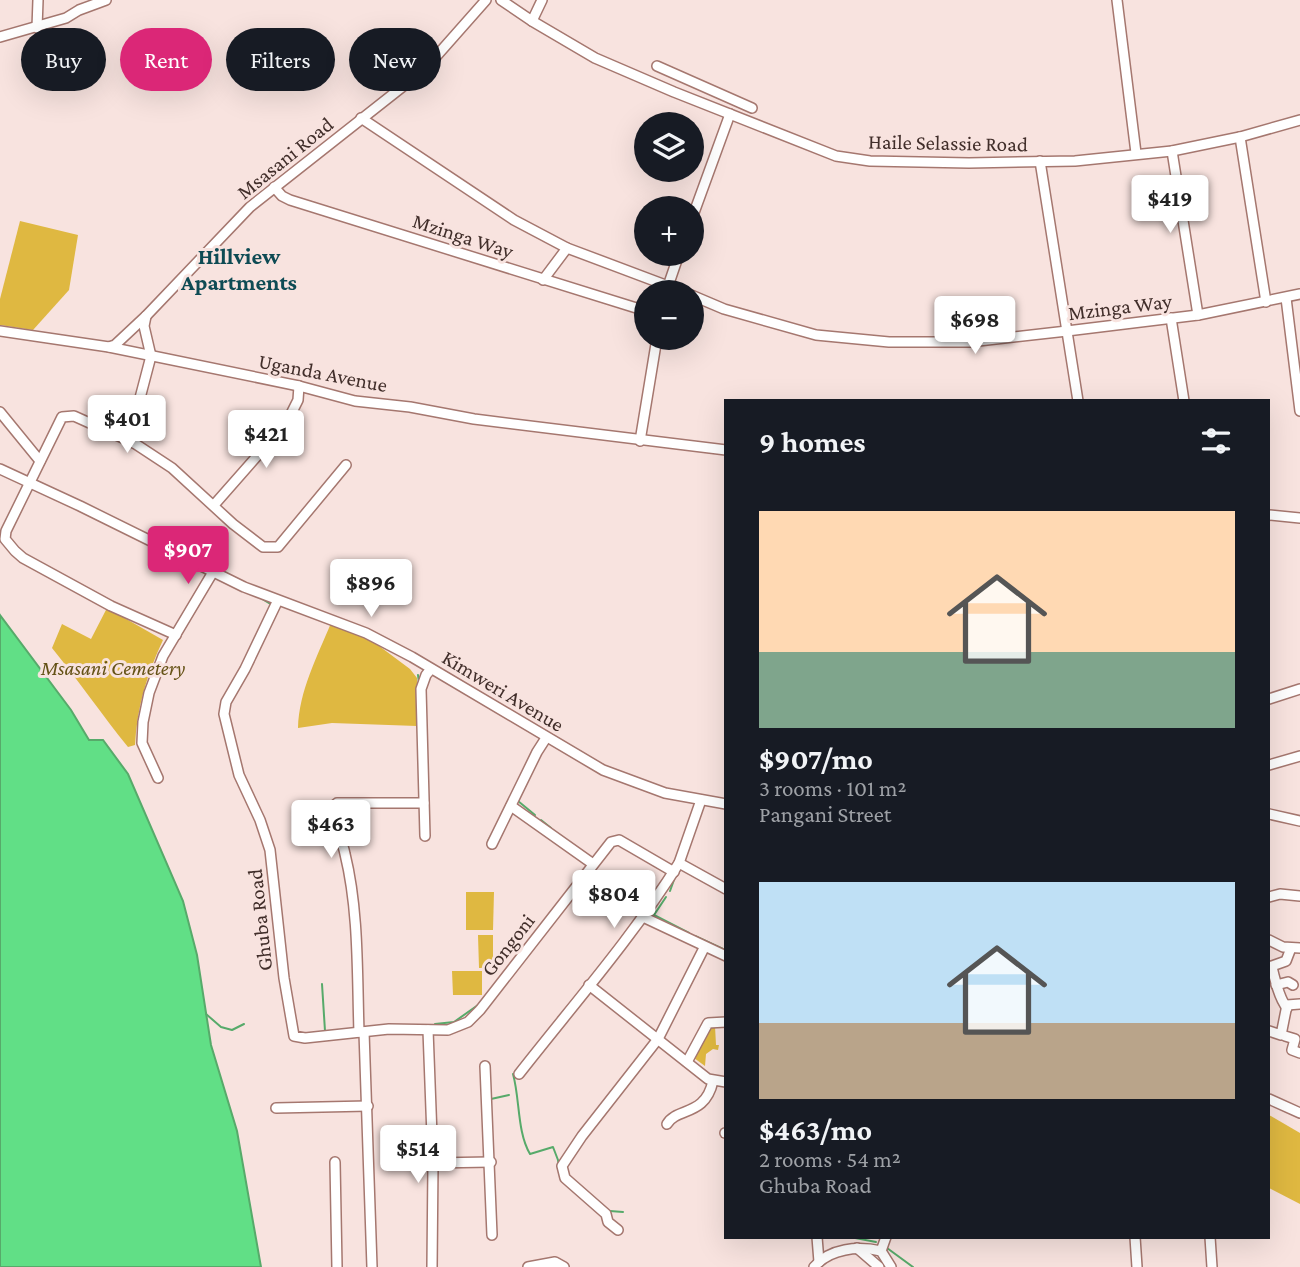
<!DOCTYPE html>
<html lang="en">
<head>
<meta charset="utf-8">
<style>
	:root { --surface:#171b24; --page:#20242c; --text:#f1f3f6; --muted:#9ea1a6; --accent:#db2777 }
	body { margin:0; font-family:"Crimson Pro",serif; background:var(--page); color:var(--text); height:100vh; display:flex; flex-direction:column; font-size:26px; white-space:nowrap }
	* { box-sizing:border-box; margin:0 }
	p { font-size:23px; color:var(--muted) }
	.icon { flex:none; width:38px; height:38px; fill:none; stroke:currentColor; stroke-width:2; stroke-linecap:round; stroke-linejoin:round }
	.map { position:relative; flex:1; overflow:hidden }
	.sheet { position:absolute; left:724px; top:399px; width:546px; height:840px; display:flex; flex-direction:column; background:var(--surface); border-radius:0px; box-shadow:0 7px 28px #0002 }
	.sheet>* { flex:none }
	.hud { position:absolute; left:21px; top:28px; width:598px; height:63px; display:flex; gap:14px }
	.fabs { position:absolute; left:634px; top:112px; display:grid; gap:14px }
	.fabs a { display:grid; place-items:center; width:70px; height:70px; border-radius:50%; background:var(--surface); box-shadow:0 7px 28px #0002; font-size:35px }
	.price { position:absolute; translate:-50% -60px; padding:0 16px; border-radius:7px; background:#fff; color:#222; font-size:23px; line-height:46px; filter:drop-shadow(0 2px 4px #0008) }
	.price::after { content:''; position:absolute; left:50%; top:42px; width:21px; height:16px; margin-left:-10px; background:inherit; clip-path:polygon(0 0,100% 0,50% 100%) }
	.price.active { background:var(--accent); color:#fff }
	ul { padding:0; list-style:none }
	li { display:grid; align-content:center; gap:14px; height:371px; padding:0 35px }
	li span { display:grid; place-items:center; height:217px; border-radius:0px; color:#555 }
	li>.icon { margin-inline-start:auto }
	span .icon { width:126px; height:126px; fill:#fffc; stroke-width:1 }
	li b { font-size:30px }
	h2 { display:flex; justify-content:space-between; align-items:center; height:84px; padding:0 35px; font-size:30px }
	.pill { padding:0 24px; border-radius:32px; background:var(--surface); box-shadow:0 7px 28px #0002; font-size:24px; line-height:63px }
	.pill.active { background:var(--accent); color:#fff }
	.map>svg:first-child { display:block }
</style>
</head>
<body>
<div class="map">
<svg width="1300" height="1267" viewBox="0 0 1300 1267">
	<rect width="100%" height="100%" fill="#f8e3df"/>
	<g fill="#dfb841">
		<polygon points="20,221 78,235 69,290 33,330 0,325 0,299"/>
		<path d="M 107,608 L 163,640 C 147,674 137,707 135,745 L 128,747 C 102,715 79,681 52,648 L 62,624 L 91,639 Z"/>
		<path d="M 331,623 L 363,634 L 410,669 L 417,678 L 417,726 L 332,723 L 298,728 C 299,691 317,657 331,623 Z"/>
		<polygon points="466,892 494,892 493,930 466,930"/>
		<polygon points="478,935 493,935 493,968 479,968"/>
		<polygon points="452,971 482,971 482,995 453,995"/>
		<polygon points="710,1025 715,1026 716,1045 719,1045 718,1050 713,1049 706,1054 705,1066 694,1058"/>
		<polygon points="1269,1115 1300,1133 1300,1204 1269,1188"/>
	</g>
	<polygon fill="#61df86" stroke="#57aa6a" stroke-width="2" points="0,615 71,710 89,740 103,740 128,774 183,901 197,955 211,1045 237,1131 261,1267 0,1267"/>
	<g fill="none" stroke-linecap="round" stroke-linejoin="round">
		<g stroke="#57aa6a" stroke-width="2">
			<polyline points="259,597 272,605"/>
			<polyline points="418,675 419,683"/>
			<polyline points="518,801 535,815"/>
			<polyline points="541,820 551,828"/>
			<polyline points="488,841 497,825"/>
			<polyline points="688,863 697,868"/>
			<polyline points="659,868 669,875"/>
			<polyline points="670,891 675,877"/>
			<polyline points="666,897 654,915 689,933"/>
			<polyline points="695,936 723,949"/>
			<polyline points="322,984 325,1031"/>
			<polyline points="206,1014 221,1027 232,1030 244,1024"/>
			<polyline points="435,1024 454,1022 478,1005"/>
			<polyline points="414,1025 427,1025"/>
			<path d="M 513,1074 C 520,1099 517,1132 530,1154 L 553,1147 L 558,1160 L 560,1174"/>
			<polyline points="491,1099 509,1095"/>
			<polyline points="610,1211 623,1212"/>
			<polyline points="850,1237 876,1242"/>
			<polyline points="887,1248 913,1267"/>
		</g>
		<g stroke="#a5776f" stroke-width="12">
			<g id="minor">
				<polyline points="501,0 532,21 595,58 674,92 836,156 870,161 969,163 1075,161 1172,151 1240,137 1300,120"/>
				<polyline points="1117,0 1136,153"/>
				<polyline points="532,21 542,0"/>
				<polyline points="37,28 38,0"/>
				<polyline points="0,37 66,18 79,10 106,0"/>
				<polyline points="657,66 752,108"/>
				<polyline points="361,118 514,220 567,248 684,292"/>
				<polyline points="1240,137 1266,302"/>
				<polyline points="1172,151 1198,315"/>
				<polyline points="1040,161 1078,401"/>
				<polyline points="274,187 282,196 290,200 646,311"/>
				<polyline points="691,221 730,114"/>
				<polyline points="543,280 567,248"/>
				<polyline points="666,292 679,254"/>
				<polyline points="691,295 724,309 816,335 889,342 970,342 1067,331 1198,315 1300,294"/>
				<polyline points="1286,298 1300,411"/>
				<polyline points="1171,318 1184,401"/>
				<polyline points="0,331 109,347 299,386 355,401 410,407 474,419 726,450"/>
				<polyline points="109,347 115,345 146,316 250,207 425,69 486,0"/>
				<polyline points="0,412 40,461"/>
				<polyline points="640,441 657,338"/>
				<polyline points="134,443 140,398 151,356 144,326 146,316"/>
				<polyline points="0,469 80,506 244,587 366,633 412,657 603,770 665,793 726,804"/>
				<polyline points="214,505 287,422 298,400 299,386"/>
				<polyline points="1269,515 1300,518"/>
				<polyline points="277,602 245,669 226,702 224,714 239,775 260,820 270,850 284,978 294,1036 305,1038 389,1029 448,1030 468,1022 480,1010 611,842 619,840 674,872"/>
				<polyline points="176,635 111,606 23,558 15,551 5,539 6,531 62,417 74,416 134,443 172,468 233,524 263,547 278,547 346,465"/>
				<polyline points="1269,699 1300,689"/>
				<polyline points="1269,765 1300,756"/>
				<polyline points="158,778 142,743 143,722 149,693 163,656 213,572"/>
				<polyline points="511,806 593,864"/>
				<polyline points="1269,814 1300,821"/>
				<polyline points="425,836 421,689 426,675 431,669"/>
				<polyline points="492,844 537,752 546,738"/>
				<polyline points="679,863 726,889"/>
				<polyline points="1269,897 1280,894 1300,896"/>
				<polyline points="643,917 726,956"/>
				<polyline points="1269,940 1283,947 1300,948"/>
				<polyline points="1269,967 1286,961 1291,948"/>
				<path d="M 1272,967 C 1275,980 1279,998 1287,1008"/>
				<polyline points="589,985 708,1079 726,1082"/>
				<polyline points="1276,985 1288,982 1293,985"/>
				<polyline points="428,1030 433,1163 432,1267"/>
				<polyline points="1269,1031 1281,1035 1287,1005 1300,1004"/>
				<path d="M 359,1032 C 357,974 359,911 345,854 C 342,838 333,824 331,808 L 337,803 L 424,803"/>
				<polyline points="364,1032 372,1267"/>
				<polyline points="1285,1036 1295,1039 1292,1050 1300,1053"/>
				<polyline points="687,1062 708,1023 726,1022"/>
				<polyline points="485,1066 492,1235"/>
				<path d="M 519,1074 C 573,1005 632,938 679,863 L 701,800"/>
				<polyline points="1269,1099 1300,1113"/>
				<polyline points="276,1108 368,1106"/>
				<path d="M 667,1124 C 677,1107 705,1117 713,1081"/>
				<polyline points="725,1133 726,1133"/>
				<polyline points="335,1162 337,1267"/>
				<polyline points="433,1163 491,1162"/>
				<polyline points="618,1230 608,1222 606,1214 565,1178 562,1166 582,1136 658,1039 704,948"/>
				<polyline points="817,1237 819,1262"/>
				<polyline points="1135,1237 1137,1267"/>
				<polyline points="1210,1237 1212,1267"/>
				<polyline points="857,1248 879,1267"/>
				<polyline points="881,1251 886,1237"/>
				<polyline points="528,1267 555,1262 564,1267"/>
				<path d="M 814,1267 C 830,1248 858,1246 881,1251 L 891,1267"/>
			</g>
		</g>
		<use href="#minor" stroke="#fff" stroke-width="9"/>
	</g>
	<g text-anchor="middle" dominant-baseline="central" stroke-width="6" stroke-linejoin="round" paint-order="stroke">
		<g font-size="21" fill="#412e2a" stroke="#f8e3df">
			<text transform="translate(948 143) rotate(1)">Haile Selassie Road</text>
			<text transform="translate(285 158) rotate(-39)">Msasani Road</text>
			<text transform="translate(463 236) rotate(18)">Mzinga Way</text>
			<text transform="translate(1120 307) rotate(-7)">Mzinga Way</text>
			<text transform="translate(323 373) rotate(11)">Uganda Avenue</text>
			<text transform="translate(503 691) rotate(31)">Kimweri Avenue</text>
			<text transform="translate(260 920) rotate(-96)">Ghuba Road</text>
			<text transform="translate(508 945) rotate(-52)">Gongoni</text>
		</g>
		<g font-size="21" font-style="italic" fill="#655216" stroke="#f8e3df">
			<text x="113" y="668">Msasani Cemetery</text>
		</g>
		<g font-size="23" font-weight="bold" fill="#0e4b54" stroke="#f8e3df">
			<text x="239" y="256">Hillview<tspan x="239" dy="26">Apartments</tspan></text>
		</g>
	</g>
</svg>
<div class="fabs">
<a><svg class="icon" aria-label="layers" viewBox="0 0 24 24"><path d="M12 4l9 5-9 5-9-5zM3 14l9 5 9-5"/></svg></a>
<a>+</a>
<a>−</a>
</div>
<b class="price" style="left:1170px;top:235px">$419</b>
<b class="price" style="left:975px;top:356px">$698</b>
<b class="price" style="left:127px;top:455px">$401</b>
<b class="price" style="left:266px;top:470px">$421</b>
<b class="price active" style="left:188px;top:586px">$907</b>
<b class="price" style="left:371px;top:619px">$896</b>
<b class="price" style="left:331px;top:860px">$463</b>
<b class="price" style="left:614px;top:930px">$804</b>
<b class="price" style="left:418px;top:1185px">$514</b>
<div class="hud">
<a class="pill">Buy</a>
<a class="pill active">Rent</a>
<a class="pill">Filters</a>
<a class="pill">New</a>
</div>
<section class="sheet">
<h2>9 homes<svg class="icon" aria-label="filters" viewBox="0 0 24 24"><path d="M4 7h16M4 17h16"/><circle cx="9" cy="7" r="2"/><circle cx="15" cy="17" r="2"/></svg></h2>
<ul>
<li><span style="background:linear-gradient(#ffd9b3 65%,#7fa58c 0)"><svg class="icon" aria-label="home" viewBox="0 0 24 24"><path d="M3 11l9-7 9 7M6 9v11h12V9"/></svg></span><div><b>$907/mo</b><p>3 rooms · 101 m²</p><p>Pangani Street</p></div></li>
<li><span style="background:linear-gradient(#bfe0f5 65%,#b9a48a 0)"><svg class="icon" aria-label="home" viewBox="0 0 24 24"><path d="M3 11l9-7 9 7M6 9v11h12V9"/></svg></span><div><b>$463/mo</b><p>2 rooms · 54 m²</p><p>Ghuba Road</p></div></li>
</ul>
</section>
</div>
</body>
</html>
